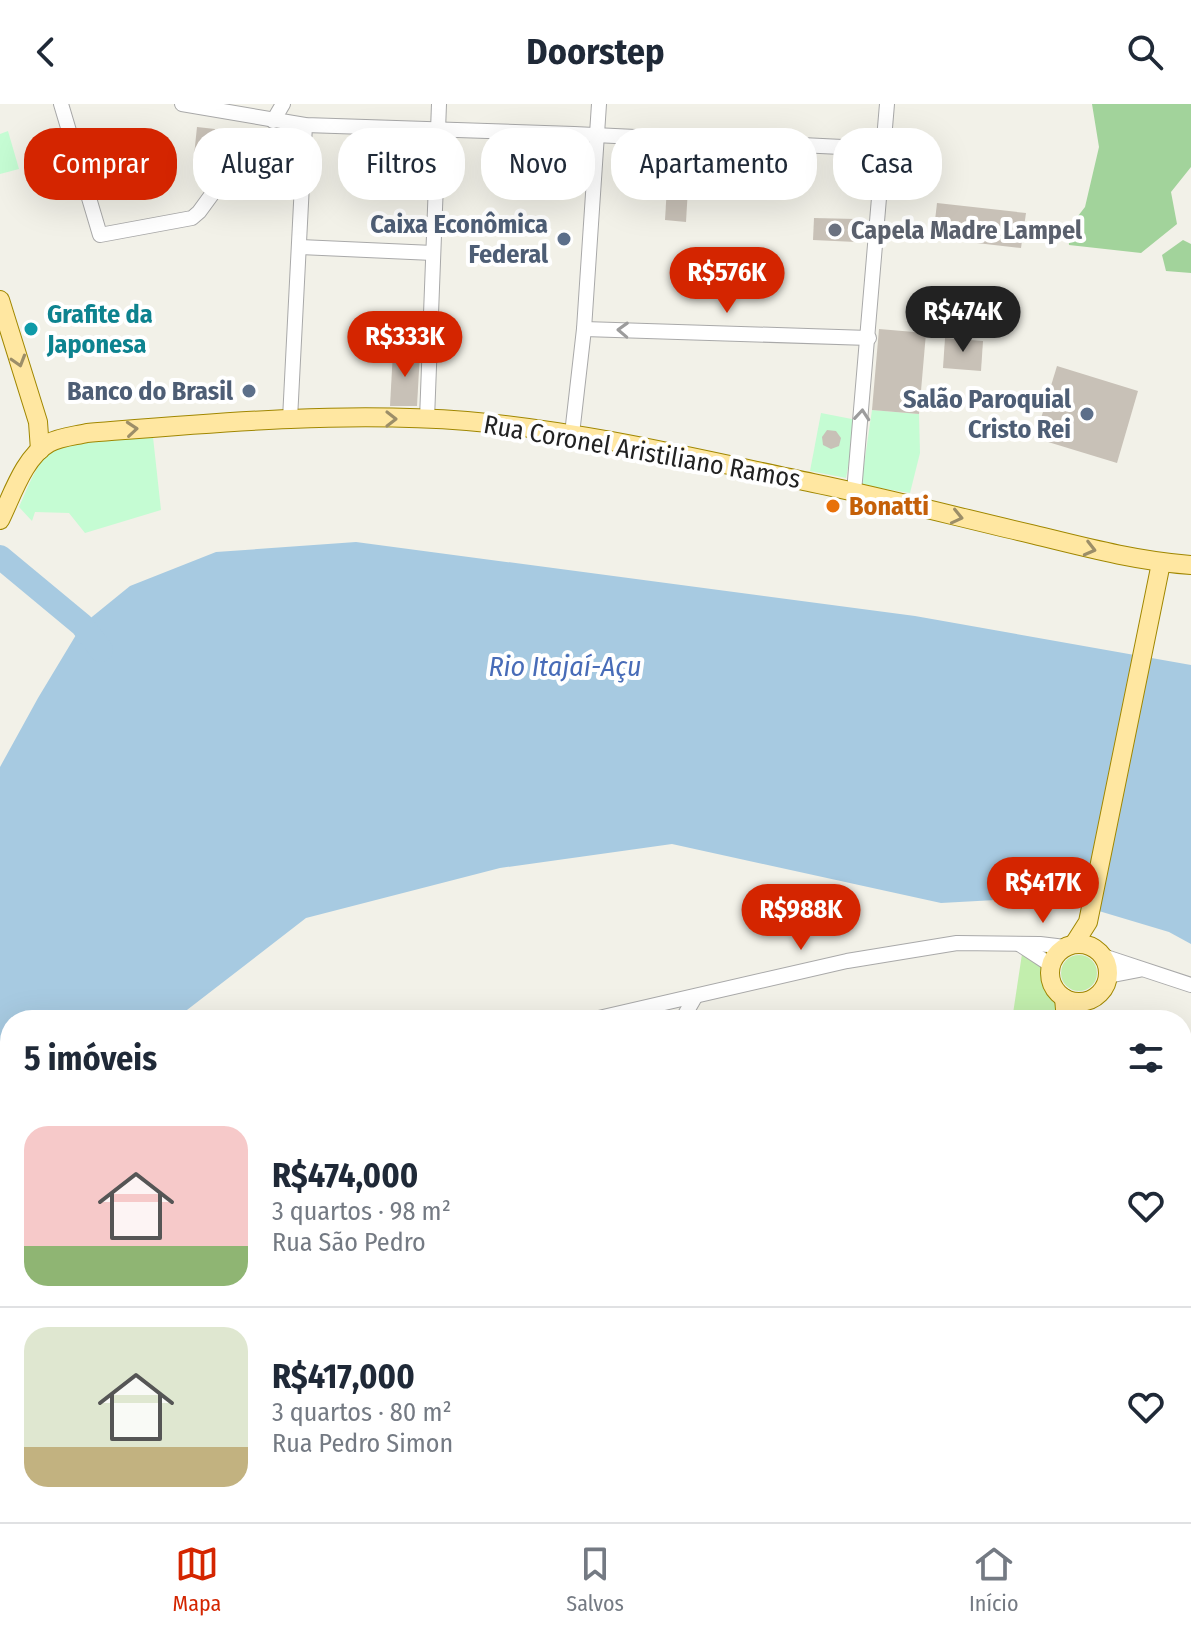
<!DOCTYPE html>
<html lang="pt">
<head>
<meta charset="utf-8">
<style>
	:root { --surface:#fff; --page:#f6f6f7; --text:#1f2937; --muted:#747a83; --line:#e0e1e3; --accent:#d42500 }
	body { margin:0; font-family:"Fira Sans Condensed",sans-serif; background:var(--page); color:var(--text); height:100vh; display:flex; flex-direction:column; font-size:30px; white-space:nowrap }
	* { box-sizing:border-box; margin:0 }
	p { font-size:26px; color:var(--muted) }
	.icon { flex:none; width:44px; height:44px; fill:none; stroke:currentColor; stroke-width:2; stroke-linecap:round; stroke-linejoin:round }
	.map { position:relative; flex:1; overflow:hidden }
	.side { position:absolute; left:0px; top:906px; width:1192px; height:512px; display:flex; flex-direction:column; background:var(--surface); border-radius:32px 32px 0 0; box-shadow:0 8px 32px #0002 }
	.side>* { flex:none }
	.banner { position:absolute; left:24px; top:24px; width:1144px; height:72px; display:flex; gap:16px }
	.price { position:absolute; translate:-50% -68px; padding:0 18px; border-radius:28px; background:var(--accent); color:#fff; font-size:26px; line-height:52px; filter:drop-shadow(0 2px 4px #0008) }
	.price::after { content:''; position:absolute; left:50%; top:48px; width:24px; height:18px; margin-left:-12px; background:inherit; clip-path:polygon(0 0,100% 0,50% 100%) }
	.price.active { background:#222; color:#fff }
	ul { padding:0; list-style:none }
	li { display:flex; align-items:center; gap:24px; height:200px; padding:0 24px }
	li+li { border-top:2px solid var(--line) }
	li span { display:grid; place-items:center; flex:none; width:224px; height:160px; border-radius:24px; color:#555 }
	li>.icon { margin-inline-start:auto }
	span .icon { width:96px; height:96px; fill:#fffc; stroke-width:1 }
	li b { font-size:34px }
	h2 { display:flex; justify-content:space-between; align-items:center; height:96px; padding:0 24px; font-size:34px }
	.chip { padding:0 28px; border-radius:32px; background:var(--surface); box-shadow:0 8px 32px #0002; font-size:28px; line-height:72px }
	.chip.active { background:var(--accent); color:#fff }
	header { display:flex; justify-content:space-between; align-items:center; height:104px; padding:0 24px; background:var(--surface); font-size:36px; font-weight:700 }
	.dock { display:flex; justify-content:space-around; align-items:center; height:112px; border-top:2px solid var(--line); background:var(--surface); font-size:22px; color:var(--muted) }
	.dock a { display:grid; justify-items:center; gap:4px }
	.dock .active { color:var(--accent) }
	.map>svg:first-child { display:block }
</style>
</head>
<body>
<header><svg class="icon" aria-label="back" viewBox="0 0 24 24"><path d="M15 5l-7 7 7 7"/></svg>Doorstep<svg class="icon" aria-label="search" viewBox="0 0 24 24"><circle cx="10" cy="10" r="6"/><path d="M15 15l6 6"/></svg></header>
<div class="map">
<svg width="1191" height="1418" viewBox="0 0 1191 1418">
	<rect width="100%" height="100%" fill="#f2f1e8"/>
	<g fill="#c2eead">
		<polygon points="1022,850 1045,857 1050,892 1063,907 1062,916 1012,916"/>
		<circle cx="1079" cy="869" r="18"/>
	</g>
	<g fill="#a2d39b">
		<polygon points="1092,0 1191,0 1191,63 1171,88 1177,120 1141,149 1069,141 1068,125 1085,103 1099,43"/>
		<polygon points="1183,136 1191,140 1191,169 1166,167 1162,151"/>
	</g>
	<g fill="#c5fcd3">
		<polygon points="8,27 19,65 0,70 0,30"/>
		<polygon points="872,306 919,310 920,349 910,389 861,381"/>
		<polygon points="821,309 857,316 846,374 810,367"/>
		<path d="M 153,333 L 161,406 L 85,429 L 69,409 L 35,408 L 32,417 L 19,403 C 26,388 39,352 54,345 C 72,335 130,334 153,333 Z"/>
	</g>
	<polygon fill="#a7cae1" points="356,438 915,512 1191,561 1191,840 1169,828 1052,793 941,799 672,740 500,764 306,814 174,916 10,916 10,1042 0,1050 0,663 38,594 82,521 130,482 216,448"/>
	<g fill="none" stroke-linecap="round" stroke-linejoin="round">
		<polyline stroke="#a7cae1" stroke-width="24" points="0,453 82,521 101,546"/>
	</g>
	<g fill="#c8c1b7">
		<polygon points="197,23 215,25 214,29 232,31 228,65 193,61"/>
		<polygon points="668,66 689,67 686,118 665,116"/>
		<polygon points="937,99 1026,109 1021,144 933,134"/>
		<polygon points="814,114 856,115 856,138 813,136"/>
		<polygon points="879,225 926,229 919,310 872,306"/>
		<polygon points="945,234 983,237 981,267 943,264"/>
		<polygon points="393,247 420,249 417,302 390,302"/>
		<polygon points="1057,262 1138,287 1117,359 1035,334"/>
		<polygon points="827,326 836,327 841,334 839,342 831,345 823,341 822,333"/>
	</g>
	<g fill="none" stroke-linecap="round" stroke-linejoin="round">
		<g stroke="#a9a9a9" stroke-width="16">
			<g id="minor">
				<polyline points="61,0 100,131 192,114 199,108 218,82"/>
				<polyline points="182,0 305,21 574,30 883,45"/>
				<polyline points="273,17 283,0"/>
				<polyline points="300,143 433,149"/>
				<polyline points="584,225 869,234"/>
				<polyline points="290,315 305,21"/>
				<polyline points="427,315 439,0"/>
				<polyline points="572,330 584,225 599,0"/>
				<polyline points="854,388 887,0"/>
				<polyline points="1019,840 1051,861"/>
				<polyline points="1103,852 1191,881"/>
				<polyline points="1108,872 1139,866"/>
				<polyline points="590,916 847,857 957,839 1040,840 1065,843"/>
				<polyline points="682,916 695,893"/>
				<polyline points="1182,1123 1191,1112"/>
				<polyline points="0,1173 10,1167"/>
				<polyline points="1182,1288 1191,1273"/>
				<polyline points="982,1418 990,1408"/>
				<polyline points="1103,1418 1109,1408"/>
			</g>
		</g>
		<g stroke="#a08700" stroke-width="20">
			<g id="major">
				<polyline points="0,196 38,318 40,346"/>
				<path d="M 0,416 C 12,392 24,353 49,339 C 60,333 74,332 87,329 C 212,319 341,307 467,317 C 584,327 699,355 813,379 C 886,394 958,413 1031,430 C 1084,443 1136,457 1191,461"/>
				<polyline points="1074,840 1088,818 1161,459"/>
				<circle cx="1079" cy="869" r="29"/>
				<polyline points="1064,894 1066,916"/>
				<polyline points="932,1418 936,1408"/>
			</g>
		</g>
		<use href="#minor" stroke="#fff" stroke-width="14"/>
		<use href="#major" stroke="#ffe7a1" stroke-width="18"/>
	</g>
	<defs><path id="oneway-chevron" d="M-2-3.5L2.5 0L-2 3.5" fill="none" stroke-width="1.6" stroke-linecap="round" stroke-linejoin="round" transform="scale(2)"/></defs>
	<g stroke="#9c9c9c">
		<use href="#oneway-chevron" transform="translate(623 226) rotate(-178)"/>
		<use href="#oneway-chevron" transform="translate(862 311) rotate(-85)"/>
	</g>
	<g stroke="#9c8e68">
		<use href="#oneway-chevron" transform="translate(19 257) rotate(73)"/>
		<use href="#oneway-chevron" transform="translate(391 315)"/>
		<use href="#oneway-chevron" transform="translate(132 325) rotate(-5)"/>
		<use href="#oneway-chevron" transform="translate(957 413) rotate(13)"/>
		<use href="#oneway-chevron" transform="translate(1090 445) rotate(14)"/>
	</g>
	<circle fill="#6b7280" stroke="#fff" stroke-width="3" cx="835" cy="126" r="8"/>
	<g fill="#5c6f8a" stroke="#fff" stroke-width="3">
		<circle cx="564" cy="135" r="8"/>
		<circle cx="249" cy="287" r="8"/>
		<circle cx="1087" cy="310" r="8"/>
	</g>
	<circle fill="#0f9aa8" stroke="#fff" stroke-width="3" cx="31" cy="225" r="8"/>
	<circle fill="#e8710a" stroke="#fff" stroke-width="3" cx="833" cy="402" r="8"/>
	<g text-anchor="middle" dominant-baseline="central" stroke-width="8" stroke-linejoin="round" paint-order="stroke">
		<g font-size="26" font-weight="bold" fill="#4e5e75" stroke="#fff" text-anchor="end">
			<text x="548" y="120">Caixa Econômica<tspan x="548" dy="30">Federal</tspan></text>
			<text x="233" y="287">Banco do Brasil</text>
			<text x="1071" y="295">Salão Paroquial<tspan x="1071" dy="30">Cristo Rei</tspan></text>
		</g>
		<g font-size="26" font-weight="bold" fill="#5b616d" stroke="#fff" text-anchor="start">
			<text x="851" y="126">Capela Madre Lampel</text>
		</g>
		<g font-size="26" font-weight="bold" fill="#0d838f" stroke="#fff" text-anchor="start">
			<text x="47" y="210">Grafite da<tspan x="47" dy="30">Japonesa</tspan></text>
		</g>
		<g font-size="26" fill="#222" stroke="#fff">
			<text transform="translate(642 348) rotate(10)">Rua Coronel Aristiliano Ramos</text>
		</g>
		<g font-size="26" font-weight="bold" fill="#c56008" stroke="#fff" text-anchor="start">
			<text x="849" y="402">Bonatti</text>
		</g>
		<g font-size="28" font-style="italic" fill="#486cb8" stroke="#fff">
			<text x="565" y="562">Rio Itajaí-Açu</text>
		</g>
	</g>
</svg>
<b class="price" style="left:727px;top:211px">R$576K</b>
<b class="price active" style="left:963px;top:250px">R$474K</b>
<b class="price" style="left:405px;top:275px">R$333K</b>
<b class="price" style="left:1043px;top:821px">R$417K</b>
<b class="price" style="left:801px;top:848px">R$988K</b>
<div class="banner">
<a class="chip active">Comprar</a>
<a class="chip">Alugar</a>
<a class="chip">Filtros</a>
<a class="chip">Novo</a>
<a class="chip">Apartamento</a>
<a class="chip">Casa</a>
</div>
<section class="side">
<h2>5 imóveis<svg class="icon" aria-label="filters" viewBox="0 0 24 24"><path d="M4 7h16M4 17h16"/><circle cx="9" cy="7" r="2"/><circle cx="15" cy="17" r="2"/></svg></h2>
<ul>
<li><span style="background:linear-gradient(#f6c9c9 75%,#8fb573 0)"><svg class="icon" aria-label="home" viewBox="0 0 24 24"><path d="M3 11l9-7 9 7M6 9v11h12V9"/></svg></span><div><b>R$474,000</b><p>3 quartos · 98 m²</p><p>Rua São Pedro</p></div><svg class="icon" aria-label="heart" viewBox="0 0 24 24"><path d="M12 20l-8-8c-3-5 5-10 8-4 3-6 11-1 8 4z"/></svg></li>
<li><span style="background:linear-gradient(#dfe7d0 75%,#c2b280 0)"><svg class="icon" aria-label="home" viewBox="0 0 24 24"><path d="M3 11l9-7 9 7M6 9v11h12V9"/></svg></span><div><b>R$417,000</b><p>3 quartos · 80 m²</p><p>Rua Pedro Simon</p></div><svg class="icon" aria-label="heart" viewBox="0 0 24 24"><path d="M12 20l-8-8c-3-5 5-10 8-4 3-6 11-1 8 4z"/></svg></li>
</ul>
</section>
</div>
<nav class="dock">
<a class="active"><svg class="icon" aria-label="map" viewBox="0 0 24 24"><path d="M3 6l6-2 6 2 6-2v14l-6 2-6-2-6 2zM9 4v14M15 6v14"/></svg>Mapa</a>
<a><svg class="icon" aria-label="saved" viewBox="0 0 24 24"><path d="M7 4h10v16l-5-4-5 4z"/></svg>Salvos</a>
<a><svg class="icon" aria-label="home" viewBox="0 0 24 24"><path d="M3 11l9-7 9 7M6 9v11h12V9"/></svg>Início</a>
</nav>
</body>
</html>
